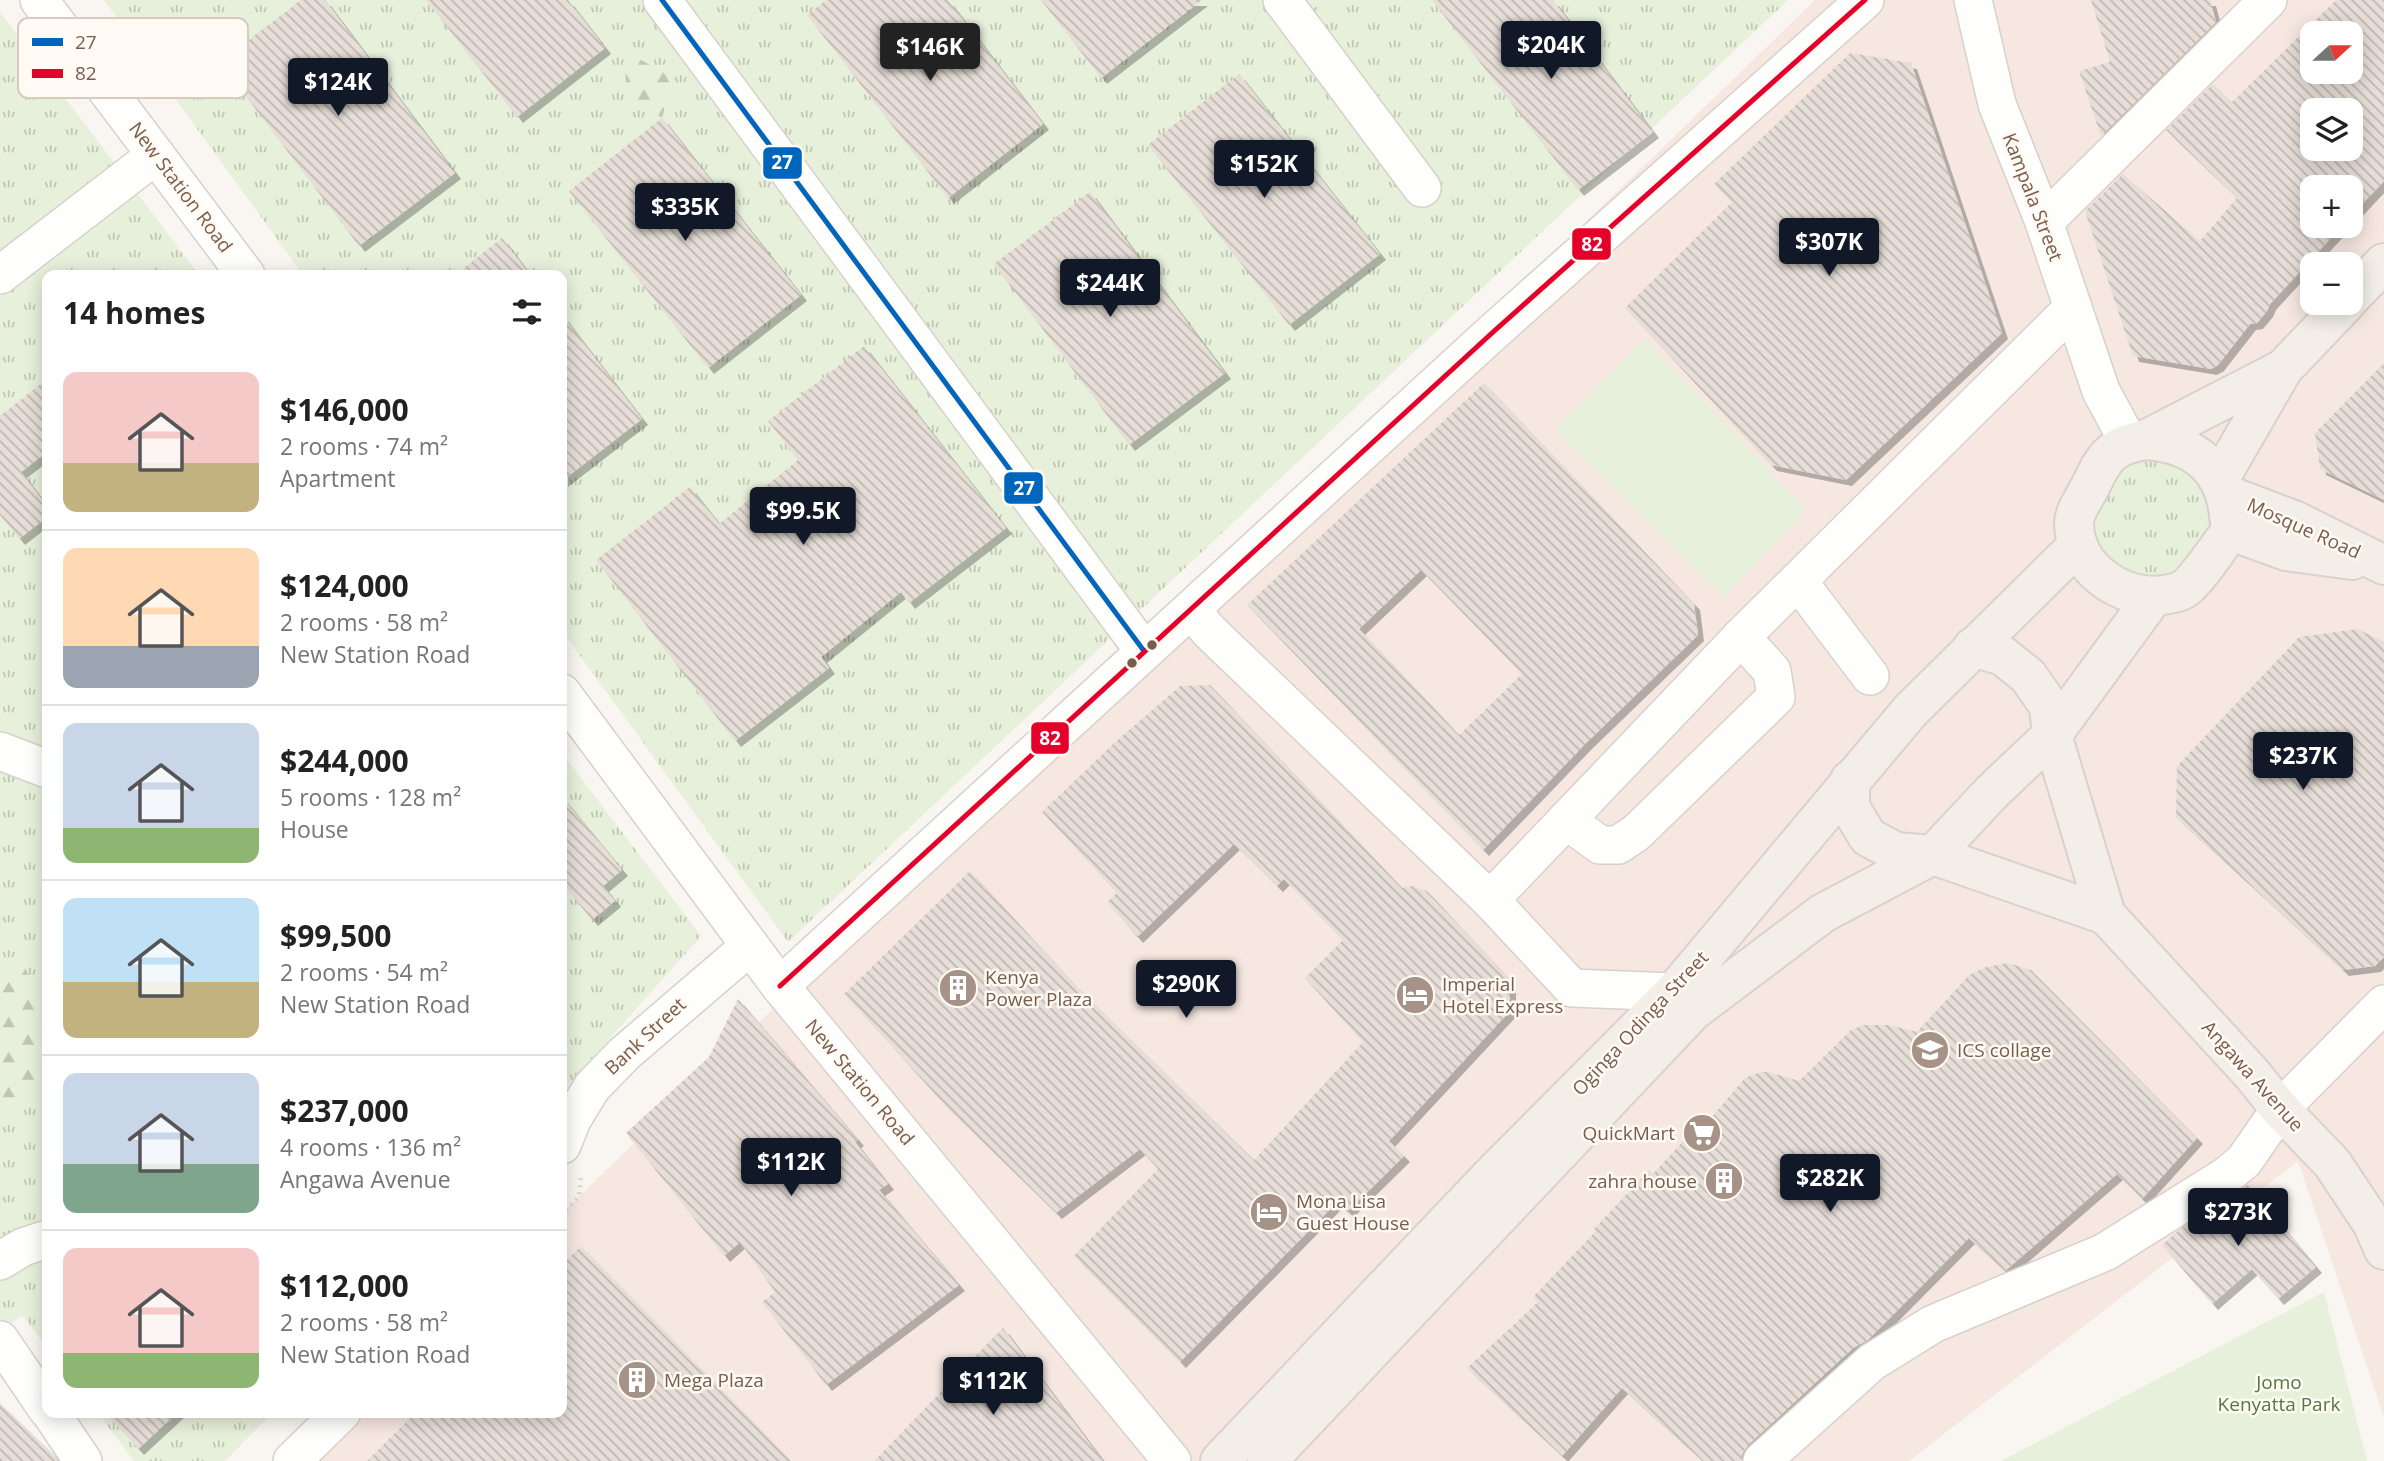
<!DOCTYPE html>
<html lang="en">
<head>
<meta charset="utf-8">
<style>
	:root { --surface:#fff; --page:#f2f2f2; --text:#222; --muted:#767676; --line:#e0e0e0; --accent:#111827 }
	body { margin:0; font-family:"Open Sans",sans-serif; background:var(--page); color:var(--text); height:100vh; display:flex; flex-direction:column; font-size:26px; white-space:nowrap }
	* { box-sizing:border-box; margin:0 }
	p { font-size:23px; color:var(--muted) }
	.icon { flex:none; width:38px; height:38px; fill:none; stroke:currentColor; stroke-width:2; stroke-linecap:round; stroke-linejoin:round }
	.map { position:relative; flex:1; overflow:hidden }
	.details { position:absolute; left:42px; top:270px; width:525px; height:1148px; display:flex; flex-direction:column; background:var(--surface); border-radius:14px; box-shadow:0 4px 18px #0003 }
	.details>* { flex:none }
	.needle { width:46px; rotate:69deg }
	.fabs { position:absolute; left:2300px; top:21px; display:grid; gap:14px }
	.fabs a { display:grid; place-items:center; width:63px; height:63px; border-radius:14px; background:var(--surface); box-shadow:0 4px 18px #0003; font-size:35px }
	.price { position:absolute; translate:-50% -60px; padding:0 16px; border-radius:7px; background:var(--accent); color:#fff; font-size:23px; line-height:46px; filter:drop-shadow(0 2px 4px #0008) }
	.price::after { content:''; position:absolute; left:50%; top:42px; width:21px; height:16px; margin-left:-10px; background:inherit; clip-path:polygon(0 0,100% 0,50% 100%) }
	.price.on { background:#222; color:#fff }
	ul { padding:0; list-style:none }
	li { display:flex; align-items:center; gap:21px; height:175px; padding:0 21px }
	li+li { border-top:2px solid var(--line) }
	li span { display:grid; place-items:center; flex:none; width:196px; height:140px; border-radius:14px; color:#555 }
	li>.icon { margin-inline-start:auto }
	span .icon { width:84px; height:84px; fill:#fffc; stroke-width:1 }
	li b { font-size:30px }
	h2 { display:flex; justify-content:space-between; align-items:center; height:84px; padding:0 21px; font-size:30px }
	.map>svg:first-child { display:block }
</style>
</head>
<body>
<div class="map">
<svg width="2384" height="1461" viewBox="0 0 2384 1461">
	<defs>
		<pattern id="grass-tufts" width="24" height="20" patternUnits="userSpaceOnUse" patternTransform="scale(1.75)"><rect width="24" height="20" fill="#e7f0db"/><path d="M3 7l-1-3M5 7V3M7 7l1-3M15 17l-1-3M17 17v-4M19 17l1-3" fill="none" stroke="#c0c6b4"/></pattern>
		<pattern id="forest-firs" width="22" height="20" patternUnits="userSpaceOnUse" patternTransform="scale(1.75)"><rect width="22" height="20" fill="#e7f0db"/><path d="M5 1l3.5 6h-7zM16 11l3.5 6h-7z" fill="#c0c6b4"/></pattern>
		<pattern id="building-back-hatch" width="6" height="6" patternUnits="userSpaceOnUse" patternTransform="scale(1.75)"><rect width="6" height="6" fill="#e6ded7"/><path d="M-1 5l2 2M0 0l6 6M5-1l2 2" fill="none" stroke="#bfb7b1"/></pattern>
		<filter id="shadow"><feDropShadow dx="6" dy="6" stdDeviation="0" flood-color="#0004"/></filter>
	</defs>
	<rect width="100%" height="100%" fill="#f9f5f0"/>
	<path fill="#f6e8e1" fill-rule="evenodd" d="M 1815,0 L 2384,0 L 2384,1417 L 2298,1161 L 1909,1461 L 307,1461 L 357,1412 L 562,1412 L 562,1213 ZM 2312,33 L 2350,33 L 2350,72 L 2312,72 ZM 2312,110 L 2350,110 L 2350,149 L 2312,149 ZM 2312,187 L 2350,187 L 2350,226 L 2312,226 ZM 2312,264 L 2350,264 L 2350,303 L 2312,303 Z"/>
	<g fill="url(#grass-tufts)">
		<polygon points="104,0 1788,0 788,942 562,631 562,275 303,275"/>
		<polygon points="0,12 199,275 47,275 47,1347 22,1315 0,1332"/>
		<polygon points="2130,450 2202,473 2222,514 2181,579 2120,576 2086,535"/>
		<polygon points="562,753 701,936 562,1092"/>
		<polygon points="97,1412 273,1412 225,1461 134,1461"/>
	</g>
	<g fill="url(#forest-firs)">
		<polygon points="625,51 673,78 662,118 626,91"/>
		<polygon points="0,958 20,958 47,1013 47,1069 0,1125"/>
	</g>
	<g fill="#e7f0db">
		<polygon points="1645,339 1806,510 1724,598 1555,430"/>
		<polygon points="2324,1292 2367,1461 2001,1461"/>
	</g>
	<g fill="url(#building-back-hatch)" fill-rule="evenodd" filter="url(#shadow)">
		<polygon points="301,0 325,0 455,173 359,246 220,62"/>
		<polygon points="426,0 568,0 605,48 517,117"/>
		<polygon points="826,0 948,0 1043,124 948,198 807,15"/>
		<polygon points="1041,0 1202,0 1101,78"/>
		<polygon points="1432,0 1553,0 1653,132 1578,190"/>
		<polygon points="2091,0 2210,0 2216,22 2101,136 2079,71 2110,62"/>
		<path d="M 2336,0 L 2384,0 L 2384,181 L 2350,217 L 2350,187 L 2312,187 L 2312,226 L 2342,226 L 2270,304 L 2267,311 L 2257,323 L 2250,324 L 2218,365 L 2211,369 L 2133,356 L 2085,211 L 2123,174 L 2200,241 L 2237,198 L 2166,130 L 2213,84 L 2232,102 ZM 2312,33 L 2350,33 L 2350,72 L 2312,72 ZM 2312,110 L 2350,110 L 2350,149 L 2312,149 Z"/>
		<polygon points="1850,53 1911,63 2002,333 1846,480 1771,465 1625,308 1732,202 1714,184"/>
		<polygon points="1239,74 1380,254 1289,325 1148,145"/>
		<polygon points="662,118 801,295 708,368 569,191"/>
		<polygon points="1090,192 1225,373 1129,445 994,264"/>
		<polygon points="502,238 530,275 455,275"/>
		<polygon points="562,315 642,419 562,481"/>
		<polygon points="864,346 1006,528 909,603 901,592 821,657 829,668 735,741 596,560 690,487 719,524 798,460 768,421"/>
		<polygon points="2384,363 2384,500 2320,469 2315,433"/>
		<polygon points="47,379 47,452 21,472 47,506 47,517 19,539 0,515 0,416"/>
		<path d="M 1484,383 L 1694,604 L 1698,635 L 1585,744 L 1483,850 L 1247,605 ZM 1421,570 L 1522,674 L 1459,735 L 1359,629 Z"/>
		<polygon points="2358,629 2384,642 2384,957 2375,966 2343,970 2176,817 2177,766 2299,637"/>
		<polygon points="1210,685 1402,888 1411,886 1427,891 1510,980 1510,1011 1389,1141 1404,1156 1348,1211 1337,1202 1180,1362 1074,1256 1158,1169 1140,1149 1056,1213 945,1105 844,994 970,871 1072,982 1254,1160 1363,1042 1305,978 1343,940 1284,879 1277,886 1234,844 1137,937 1107,902 1117,893 1042,812 1112,745 1180,686"/>
		<polygon points="562,797 622,870 603,886 615,901 592,920 562,883"/>
		<polygon points="2008,963 2031,970 2197,1138 2142,1199 2117,1174 2005,1271 1969,1238 1868,1340 1853,1348 1748,1445 1742,1454 1742,1461 1703,1461 1622,1388 1562,1456 1467,1368 1538,1302 1533,1297 1596,1231 1594,1229 1649,1170 1653,1174 1707,1115 1711,1118 1745,1078 1761,1072 1768,1072 1799,1081 1851,1030 1864,1025 1889,1025 1917,1032 1969,975 1986,967"/>
		<polygon points="738,999 858,1140 855,1142 888,1184 879,1190 959,1285 826,1385 762,1302 775,1292 740,1242 724,1256 626,1133 709,1057"/>
		<polygon points="2248,1185 2316,1267 2278,1299 2252,1269 2212,1304 2162,1245 2180,1229"/>
		<polygon points="581,1246 791,1461 367,1461 416,1412 562,1412 562,1265"/>
		<polygon points="1003,1328 1103,1461 874,1461 987,1344"/>
		<polygon points="0,1403 52,1453 58,1461 0,1461"/>
		<polygon points="105,1412 178,1412 138,1449"/>
	</g>
	<g fill="none" stroke-linecap="round" stroke-linejoin="round">
		<g stroke="#d7d1cb" stroke-width="40">
			<g id="minor">
				<polyline points="39,0 246,275"/>
				<polyline points="662,0 1144,651"/>
				<polyline points="1282,0 1422,188"/>
				<polyline points="1973,0 1997,104 2044,222 2101,391 2129,443"/>
				<polyline points="2044,222 2268,0"/>
				<polyline points="0,275 156,155"/>
				<polyline points="1798,581 1870,676"/>
				<polyline points="1191,610 1210,632 1490,900 1572,988 1674,992 1690,1008"/>
				<polyline points="562,693 780,986 1172,1461"/>
				<polyline points="0,751 47,769"/>
				<polyline points="1566,820 1600,845 1618,845 1636,833 1776,697 1772,671 1741,637"/>
				<polyline points="1490,900 1741,637 2073,308"/>
				<polyline points="780,986 1492,333 1865,0"/>
				<polyline points="562,1145 572,1120 592,1087 624,1054 750,946"/>
				<polyline points="0,1261 23,1247 47,1239"/>
				<polyline points="0,1340 47,1409"/>
				<polyline points="50,1412 83,1461"/>
				<polyline points="292,1461 342,1412"/>
				<polyline points="1762,1461 1872,1362 1933,1324 2105,1252 2226,1176 2244,1161 2280,1109 2384,1004"/>
			</g>
		</g>
		<g stroke="#dad1cc" stroke-width="42">
			<g id="major">
				<polyline points="2350,298 2384,263"/>
				<path d="M 2145,440 C 2180,442 2212,456 2224,492 C 2229,504 2229,518 2231,531 C 2217,548 2204,571 2188,586 C 2182,592 2171,594 2163,595 C 2122,601 2074,568 2074,523 C 2074,512 2086,495 2091,485 C 2105,455 2112,446 2145,440 Z"/>
				<polyline points="2145,440 2283,369"/>
				<polyline points="2219,480 2283,369 2346,303"/>
				<polyline points="2225,494 2296,521 2384,565"/>
				<polyline points="2231,531 2286,551 2352,560"/>
				<polyline points="1973,647 2003,656 2028,676 2049,706 2052,735 2106,915 2252,1074 2280,1109 2332,1163 2372,1223 2384,1250"/>
				<polyline points="1850,780 1850,807 1868,837 1896,852 1933,855 2106,915"/>
				<polyline points="1220,1461 1488,1179 1674,992 1910,711 2078,545"/>
				<polyline points="1267,1461 1693,1011 1823,913 1933,855 1991,793 2052,735 2153,597"/>
			</g>
		</g>
		<polyline stroke="#dcd5d0" stroke-width="4.5" stroke-dasharray="2 5" stroke-linecap="butt" points="562,1216 579,1196 581,1178"/>
		<use href="#minor" stroke="#fefefd" stroke-width="37"/>
		<use href="#major" stroke="#f3eee8" stroke-width="38"/>
		<g stroke="#fffaf3" stroke-width="10">
			<polyline id="bus-1" points="662,0 1144,651"/>
		</g>
		<g stroke="#fffaf3" stroke-width="10">
			<polyline id="bus-2" points="780,986 1492,333 1865,0"/>
		</g>
		<use href="#bus-1" stroke="#0065bd" stroke-width="5"/>
		<use href="#bus-2" stroke="#e4002b" stroke-width="5"/>
	</g>
	<defs>
		<g id="building-disc" transform="scale(2.0125)"><circle r="9.5" fill="#a69286" stroke="#fffaf3"/><path d="M-4-6H4V6H1V3H-1V6H-4ZM-2.5-4.3h1.7v1.8h-1.7ZM.8-4.3h1.7v1.8H.8ZM-2.5-1h1.7V.8h-1.7ZM.8-1h1.7V.8H.8Z" fill="#fff"/></g>
		<g id="hotel-disc" transform="scale(2.0125)"><circle r="9.5" fill="#a69286" stroke="#fffaf3"/><path d="M-6-4.5h1.5V1H6V5H4.5V3h-9V5H-6ZM-4 0a1.8 1.8 0 1 1 3.6 0ZM.5 0V-2.5h3Q6-2.5 6 0Z" fill="#fff"/></g>
		<g id="school-disc" transform="scale(2.0125)"><circle r="9.5" fill="#a69286" stroke="#fffaf3"/><path d="M0-5L7-2L0 1L-7-2ZM-4 1L0 2.5L4 1V4Q0 6-4 4Z" fill="#fff"/></g>
		<g id="supermarket-disc" transform="scale(2.0125)"><circle r="9.5" fill="#a69286" stroke="#fffaf3"/><path d="M-6-5.5h2.5l.6 2H6L4.5 2H-2.5L-4.4-4H-6ZM-1.5 3.2a1.3 1.3 0 1 0 .1 0ZM3 3.2a1.3 1.3 0 1 0 .1 0Z" fill="#fff"/></g>
	</defs>
	<g fill-rule="evenodd">
		<use href="#building-disc" x="958" y="988"/>
		<use href="#hotel-disc" x="1415" y="995"/>
		<use href="#school-disc" x="1930" y="1050"/>
		<use href="#supermarket-disc" x="1702" y="1133"/>
		<use href="#building-disc" x="1724" y="1181"/>
		<use href="#hotel-disc" x="1269" y="1212"/>
		<use href="#building-disc" x="637" y="1380"/>
	</g>
	<g fill="#7a5c4d" stroke="#fffaf3" stroke-width="2.5">
		<circle cx="1152" cy="645" r="6"/>
		<circle cx="1132" cy="663" r="6"/>
	</g>
	<g text-anchor="middle" dominant-baseline="central" stroke-width="5" stroke-linejoin="round" paint-order="stroke">
		<g font-size="19" fill="#7a5c4d" stroke="#fffaf3">
			<text transform="translate(181 187) rotate(53)">New Station Road</text>
			<text transform="translate(2033 197) rotate(69)">Kampala Street</text>
			<text transform="translate(2304 528) rotate(24)">Mosque Road</text>
			<text transform="translate(1640 1023) rotate(-47)">Oginga Odinga Street</text>
			<text transform="translate(645 1036) rotate(-43)">Bank Street</text>
			<text transform="translate(2253 1076) rotate(48)">Angawa Avenue</text>
			<text transform="translate(860 1082) rotate(50)">New Station Road</text>
		</g>
		<g font-size="19" fill="#7a5c4d" stroke="#fffaf3" text-anchor="start">
			<text x="985" y="977">Kenya<tspan x="985" dy="22">Power Plaza</tspan></text>
			<text x="1442" y="984">Imperial<tspan x="1442" dy="22">Hotel Express</tspan></text>
			<text x="1957" y="1050">ICS collage</text>
			<text x="1675" y="1133" text-anchor="end">QuickMart</text>
			<text x="1697" y="1181" text-anchor="end">zahra house</text>
			<text x="1296" y="1201">Mona Lisa<tspan x="1296" dy="22">Guest House</tspan></text>
			<text x="664" y="1380">Mega Plaza</text>
		</g>
		<g font-size="19" fill="#537a41" stroke="#fffaf3">
			<text x="2279" y="1382">Jomo<tspan x="2279" dy="22">Kenyatta Park</tspan></text>
		</g>
	</g>
	<rect x="18" y="18" width="230" height="80" rx="10" fill="#fffaf3" stroke="#d7cbc1" stroke-width="2"/>
	<rect x="32" y="38" width="31" height="8" fill="#0065bd"/>
	<rect x="32" y="69" width="31" height="9" fill="#e4002b"/>
	<g font-size="19" fill="#7a5c4d">
		<text x="75" y="49">27</text>
		<text x="75" y="80">82</text>
	</g>
	<g stroke="#fffaf3" stroke-width="2.5">
		<rect x="762" y="146" width="41" height="34" rx="7" fill="#0065bd"/>
		<rect x="1571" y="227" width="41" height="34" rx="7" fill="#e4002b"/>
		<rect x="1003" y="471" width="41" height="34" rx="7" fill="#0065bd"/>
		<rect x="1030" y="721" width="40" height="34" rx="7" fill="#e4002b"/>
	</g>
	<g font-size="19" text-anchor="middle" font-weight="bold" fill="#fff">
		<text x="782" y="169">27</text>
		<text x="1592" y="251">82</text>
		<text x="1024" y="495">27</text>
		<text x="1050" y="745">82</text>
	</g>
</svg>
<div class="fabs">
<a><svg class="needle" viewBox="-14 -14 28 28"><path d="M0-13l5 13h-10z" fill="#e53935"/><path d="M0 13l5-13h-10z" fill="#767676"/></svg></a>
<a><svg class="icon" aria-label="layers" viewBox="0 0 24 24"><path d="M12 4l9 5-9 5-9-5zM3 14l9 5 9-5"/></svg></a>
<a>+</a>
<a>−</a>
</div>
<b class="price" style="left:1551px;top:81px">$204K</b>
<b class="price on" style="left:930px;top:83px">$146K</b>
<b class="price" style="left:338px;top:118px">$124K</b>
<b class="price" style="left:1264px;top:200px">$152K</b>
<b class="price" style="left:685px;top:243px">$335K</b>
<b class="price" style="left:1829px;top:278px">$307K</b>
<b class="price" style="left:1110px;top:319px">$244K</b>
<b class="price" style="left:803px;top:547px">$99.5K</b>
<b class="price" style="left:2303px;top:792px">$237K</b>
<b class="price" style="left:1186px;top:1020px">$290K</b>
<b class="price" style="left:791px;top:1198px">$112K</b>
<b class="price" style="left:1830px;top:1214px">$282K</b>
<b class="price" style="left:2238px;top:1248px">$273K</b>
<b class="price" style="left:993px;top:1417px">$112K</b>
<section class="details">
<h2>14 homes<svg class="icon" aria-label="filters" viewBox="0 0 24 24"><path d="M4 7h16M4 17h16"/><circle cx="9" cy="7" r="2"/><circle cx="15" cy="17" r="2"/></svg></h2>
<ul>
<li><span style="background:linear-gradient(#f6c9c9 65%,#c2b280 0)"><svg class="icon" aria-label="home" viewBox="0 0 24 24"><path d="M3 11l9-7 9 7M6 9v11h12V9"/></svg></span><div><b>$146,000</b><p>2 rooms · 74 m²</p><p>Apartment</p></div></li>
<li><span style="background:linear-gradient(#ffd9b3 70%,#9aa5b1 0)"><svg class="icon" aria-label="home" viewBox="0 0 24 24"><path d="M3 11l9-7 9 7M6 9v11h12V9"/></svg></span><div><b>$124,000</b><p>2 rooms · 58 m²</p><p>New Station Road</p></div></li>
<li><span style="background:linear-gradient(#c9d6e8 75%,#8fb573 0)"><svg class="icon" aria-label="home" viewBox="0 0 24 24"><path d="M3 11l9-7 9 7M6 9v11h12V9"/></svg></span><div><b>$244,000</b><p>5 rooms · 128 m²</p><p>House</p></div></li>
<li><span style="background:linear-gradient(#bfe0f5 60%,#c2b280 0)"><svg class="icon" aria-label="home" viewBox="0 0 24 24"><path d="M3 11l9-7 9 7M6 9v11h12V9"/></svg></span><div><b>$99,500</b><p>2 rooms · 54 m²</p><p>New Station Road</p></div></li>
<li><span style="background:linear-gradient(#c9d6e8 65%,#7fa58c 0)"><svg class="icon" aria-label="home" viewBox="0 0 24 24"><path d="M3 11l9-7 9 7M6 9v11h12V9"/></svg></span><div><b>$237,000</b><p>4 rooms · 136 m²</p><p>Angawa Avenue</p></div></li>
<li><span style="background:linear-gradient(#f6c9c9 75%,#8fb573 0)"><svg class="icon" aria-label="home" viewBox="0 0 24 24"><path d="M3 11l9-7 9 7M6 9v11h12V9"/></svg></span><div><b>$112,000</b><p>2 rooms · 58 m²</p><p>New Station Road</p></div></li>
</ul>
</section>
</div>
</body>
</html>
